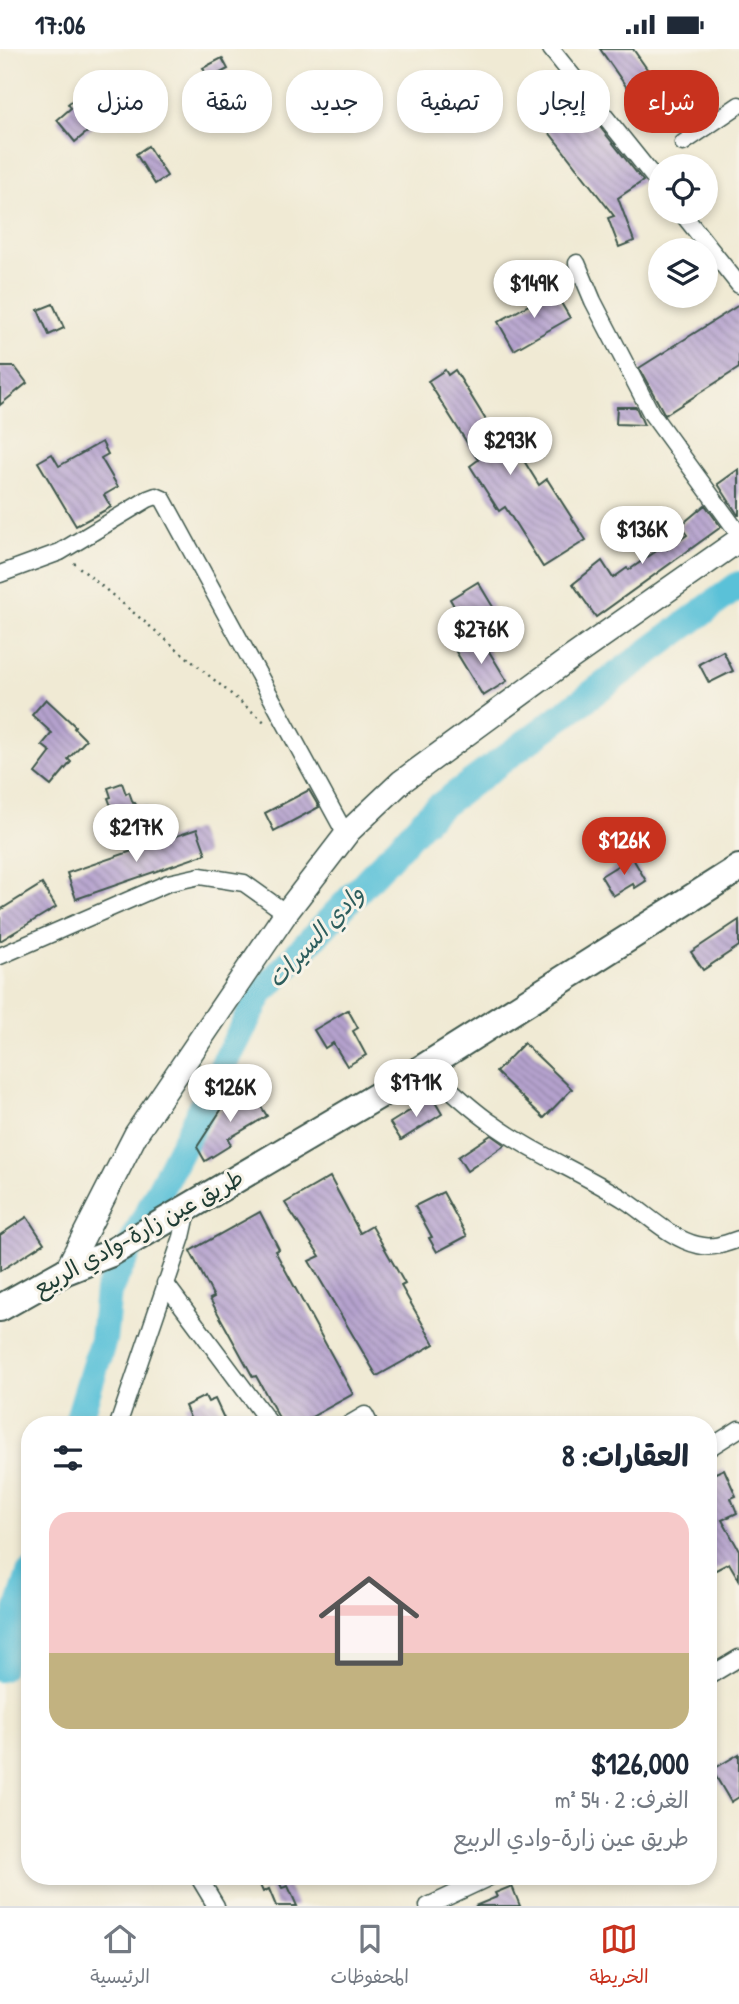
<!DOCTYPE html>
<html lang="ar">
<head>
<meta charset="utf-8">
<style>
	:root { --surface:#fff; --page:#f2f2f3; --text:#1f2937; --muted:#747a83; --line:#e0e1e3; --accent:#c8321e }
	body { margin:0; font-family:"Patrick Hand","Playpen Sans Arabic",sans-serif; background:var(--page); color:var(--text); direction:rtl; height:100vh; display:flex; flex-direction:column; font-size:26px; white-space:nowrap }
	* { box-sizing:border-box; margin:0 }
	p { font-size:23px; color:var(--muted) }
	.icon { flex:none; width:38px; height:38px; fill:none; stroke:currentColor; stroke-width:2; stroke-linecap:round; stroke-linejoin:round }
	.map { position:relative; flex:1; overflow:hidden; direction:ltr }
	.side { position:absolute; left:21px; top:1367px; width:696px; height:469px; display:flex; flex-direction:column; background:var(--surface); border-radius:28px; box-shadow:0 4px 10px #0003; direction:rtl }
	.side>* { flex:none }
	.top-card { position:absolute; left:21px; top:21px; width:698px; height:63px; direction:rtl; display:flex; gap:14px }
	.controls { position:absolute; left:648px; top:105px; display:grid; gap:14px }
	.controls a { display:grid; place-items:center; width:70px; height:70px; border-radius:50%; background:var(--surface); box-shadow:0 4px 10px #0003; font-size:35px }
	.price { position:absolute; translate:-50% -60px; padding:0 16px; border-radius:24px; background:#fff; color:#222; font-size:23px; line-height:46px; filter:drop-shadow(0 2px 4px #0008) }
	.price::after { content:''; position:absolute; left:50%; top:42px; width:21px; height:16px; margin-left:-10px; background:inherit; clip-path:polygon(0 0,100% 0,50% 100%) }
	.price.on { background:var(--accent); color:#fff }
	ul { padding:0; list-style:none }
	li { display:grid; align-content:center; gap:14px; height:371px; padding:0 28px }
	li+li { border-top:2px solid var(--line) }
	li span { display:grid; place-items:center; height:217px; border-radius:21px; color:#555 }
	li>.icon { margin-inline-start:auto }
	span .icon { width:126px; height:126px; fill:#fffc; stroke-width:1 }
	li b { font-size:30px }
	h2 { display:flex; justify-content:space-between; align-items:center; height:84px; padding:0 28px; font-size:30px }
	.chip { padding:0 24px; border-radius:28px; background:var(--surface); box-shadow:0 4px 10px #0003; font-size:24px; line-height:63px }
	.chip.on { background:var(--accent); color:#fff }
	.status { display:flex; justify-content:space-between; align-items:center; height:49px; padding:0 35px; background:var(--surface); direction:ltr }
	.status svg { height:19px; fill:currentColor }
	.tabs { display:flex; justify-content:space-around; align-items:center; height:98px; border-top:2px solid var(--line); background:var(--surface); font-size:19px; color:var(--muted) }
	.tabs a { display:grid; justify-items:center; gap:4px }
	.tabs .on { color:var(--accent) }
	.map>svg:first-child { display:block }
</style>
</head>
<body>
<div class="status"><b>17:06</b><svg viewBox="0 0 49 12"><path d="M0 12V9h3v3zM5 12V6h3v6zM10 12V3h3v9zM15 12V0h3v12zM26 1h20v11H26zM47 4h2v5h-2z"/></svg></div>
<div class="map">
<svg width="739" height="1857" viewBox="0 0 739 1857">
	<defs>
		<pattern id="building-back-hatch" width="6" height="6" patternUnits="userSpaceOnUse" patternTransform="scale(1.75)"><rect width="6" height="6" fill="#b5a2ce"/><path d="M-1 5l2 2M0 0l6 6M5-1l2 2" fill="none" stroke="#9385a8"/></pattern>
	</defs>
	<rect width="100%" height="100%" fill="#f7f3e8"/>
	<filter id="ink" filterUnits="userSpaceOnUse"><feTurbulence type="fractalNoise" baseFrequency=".0143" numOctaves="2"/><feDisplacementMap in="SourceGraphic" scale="14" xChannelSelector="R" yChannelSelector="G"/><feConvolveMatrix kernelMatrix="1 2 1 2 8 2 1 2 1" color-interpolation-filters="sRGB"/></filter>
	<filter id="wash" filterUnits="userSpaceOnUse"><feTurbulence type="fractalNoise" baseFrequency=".00686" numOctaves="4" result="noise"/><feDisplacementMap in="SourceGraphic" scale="28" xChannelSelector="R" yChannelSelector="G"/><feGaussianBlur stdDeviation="1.57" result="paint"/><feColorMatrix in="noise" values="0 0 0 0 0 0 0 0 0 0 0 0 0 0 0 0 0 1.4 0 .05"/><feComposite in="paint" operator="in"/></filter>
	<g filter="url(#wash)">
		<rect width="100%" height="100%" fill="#f0ead4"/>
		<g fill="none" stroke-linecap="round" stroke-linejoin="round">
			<g stroke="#5ac1d8" stroke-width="28">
				<polyline points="77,1376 103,1291 108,1242 260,945 432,763 739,536"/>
				<polyline points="0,1619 30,1525"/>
			</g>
		</g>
		<g id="blocks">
			<g fill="url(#building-back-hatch)">
				<polygon points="600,0 633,0 668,50 646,66"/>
				<polygon points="222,9 228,20 209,30 203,19"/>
				<polygon points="82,44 103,70 75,93 57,71 71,59 68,55"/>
				<polygon points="580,53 643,132 618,149 634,192 619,198 608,169 614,167 545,78"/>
				<polygon points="148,97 167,127 155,135 136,105"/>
				<polygon points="554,242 570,269 514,301 498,273"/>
				<polygon points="53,255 64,279 49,286 38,261"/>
				<polygon points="739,256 739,319 665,366 639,319"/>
				<polygon points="0,318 15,318 27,334 0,356"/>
				<polygon points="445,321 448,326 455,321 502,397 511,391 539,436 547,430 586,491 543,518 505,458 499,462 470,417 478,411 428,332"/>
				<polygon points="617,358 636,358 644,376 616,375"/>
				<polygon points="102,393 108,405 101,409 118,438 104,446 111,458 76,477 38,413 52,405 59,417"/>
				<polygon points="739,420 739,466 738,466 718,435"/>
				<polygon points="705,456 721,478 596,568 573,535 602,512 613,529 627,519 629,521 665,496 667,500 687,486 680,477"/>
				<polygon points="478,533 493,558 465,576 450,550"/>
				<polygon points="479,586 507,632 483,647 455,601"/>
				<polygon points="723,602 733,622 709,634 699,615"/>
				<polygon points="46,650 75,677 74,679 86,691 68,710 71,713 51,737 35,724 51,703 42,696 52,684 32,666"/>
				<polygon points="122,734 126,745 129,743 133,754 135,754 138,759 146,757 150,768 119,778 108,749 111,748 108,739"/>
				<polygon points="309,741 319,758 274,782 265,764"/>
				<polygon points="197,780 206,805 76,850 67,824"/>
				<polygon points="632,808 646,832 635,839 633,835 613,847 601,827"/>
				<polygon points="42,835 56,858 0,892 0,861"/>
				<polygon points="739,871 739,897 703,921 691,903"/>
				<polygon points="348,961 358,979 353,982 366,1006 347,1017 333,994 325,999 314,981"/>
				<polygon points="524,994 572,1040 544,1069 496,1023"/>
				<polygon points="236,1038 247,1057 257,1051 267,1067 228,1090 231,1096 205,1112 197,1098"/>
				<polygon points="432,1048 442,1065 401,1091 390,1074"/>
				<polygon points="491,1086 505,1096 467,1122 458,1108"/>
				<polygon points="330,1128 360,1184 372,1177 405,1235 401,1237 434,1295 377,1327 309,1212 320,1207 285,1154"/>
				<polygon points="443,1143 467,1187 437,1203 429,1189 432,1188 415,1157"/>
				<polygon points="260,1163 279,1200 275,1202 353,1345 297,1376 283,1376 256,1327 253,1328 210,1250 214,1248 190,1202"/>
				<polygon points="27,1168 44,1194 0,1222 0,1186"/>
				<polygon points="205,1347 208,1353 215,1350 227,1376 193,1376 185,1357"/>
				<polygon points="724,1420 736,1447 731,1449 737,1464 722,1471 739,1501 739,1531 729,1514 714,1522 709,1518 709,1427"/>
				<polygon points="739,1705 739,1748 731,1753 712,1721"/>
				<polygon points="256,1827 297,1827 280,1835 282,1839 288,1837 297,1857 276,1857 269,1840 263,1843"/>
				<polygon points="512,1837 520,1857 475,1857 497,1848 495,1844"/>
			</g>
		</g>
	</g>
	<g filter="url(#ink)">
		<use href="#blocks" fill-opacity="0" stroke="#3e574c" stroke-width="2"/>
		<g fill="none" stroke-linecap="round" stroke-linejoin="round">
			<g stroke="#3e574c" stroke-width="19">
				<g id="minor">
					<polyline points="551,0 660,136"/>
					<polyline points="683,94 739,56"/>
					<polyline points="681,163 739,236"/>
					<polyline points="577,214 593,252 651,364 739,485"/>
					<polyline points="0,525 60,503 148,450 156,447 163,450 346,786"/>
					<polyline points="0,907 168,834 200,827 244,834 286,864"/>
					<path d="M 425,1018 C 446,1036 467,1057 490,1073 C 532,1104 581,1123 625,1151 C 648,1166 671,1190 698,1196 C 712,1200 725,1195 739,1190"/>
					<polyline points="165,1234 271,1376"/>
					<polyline points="118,1376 182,1188 189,1157"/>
					<polyline points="348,1376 365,1366 370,1376"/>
					<polyline points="709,1399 739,1380"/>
					<polyline points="709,1627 739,1609"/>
					<polyline points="198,1827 216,1857"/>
					<polyline points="428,1857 492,1827"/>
				</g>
			</g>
			<g stroke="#3e574c" stroke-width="26">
				<polyline id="secondary" points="66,1222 136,1085 286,864 349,782 401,733 565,613 739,491"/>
			</g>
			<g stroke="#3e574c" stroke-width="30">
				<polyline id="primary" points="0,1259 66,1222 109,1205 396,1036 739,819"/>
			</g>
			<polyline stroke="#3e574c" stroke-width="2.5" stroke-dasharray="2 5" stroke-linecap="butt" points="74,514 267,675"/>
			<use href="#minor" stroke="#fff" stroke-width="16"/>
			<use href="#secondary" stroke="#fff" stroke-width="23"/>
			<use href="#primary" stroke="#fff" stroke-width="26"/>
		</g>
	</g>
	<g text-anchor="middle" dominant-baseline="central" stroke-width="6" stroke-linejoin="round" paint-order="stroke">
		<g font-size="23" fill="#1f3d34" stroke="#f7f3e8">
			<text transform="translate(138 1183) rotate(-29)">طريق عين زارة-وادي الربيع</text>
		</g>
		<g font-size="24" font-style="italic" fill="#2e5e5d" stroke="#f7f3e8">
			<text transform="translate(315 887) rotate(-47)">وادي السيرات</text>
		</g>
	</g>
</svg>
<div class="controls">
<a><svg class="icon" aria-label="locate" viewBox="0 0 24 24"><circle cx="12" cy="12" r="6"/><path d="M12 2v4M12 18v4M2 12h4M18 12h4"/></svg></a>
<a><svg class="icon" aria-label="layers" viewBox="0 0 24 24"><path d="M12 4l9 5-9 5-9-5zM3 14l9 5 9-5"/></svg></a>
</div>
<b class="price" style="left:534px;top:271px">$149K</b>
<b class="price" style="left:510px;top:428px">$293K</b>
<b class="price" style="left:642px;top:517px">$136K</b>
<b class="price" style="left:481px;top:617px">$276K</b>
<b class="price" style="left:136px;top:815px">$217K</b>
<b class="price on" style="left:624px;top:828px">$126K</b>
<b class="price" style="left:416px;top:1070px">$171K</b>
<b class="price" style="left:230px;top:1075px">$126K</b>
<div class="top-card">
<a class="chip on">شراء</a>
<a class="chip">إيجار</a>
<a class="chip">تصفية</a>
<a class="chip">جديد</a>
<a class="chip">شقة</a>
<a class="chip">منزل</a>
</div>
<section class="side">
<h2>العقارات: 8<svg class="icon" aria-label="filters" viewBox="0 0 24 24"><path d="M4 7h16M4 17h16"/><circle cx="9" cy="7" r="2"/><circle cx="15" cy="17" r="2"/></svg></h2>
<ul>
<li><span style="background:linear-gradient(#f6c9c9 65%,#c2b280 0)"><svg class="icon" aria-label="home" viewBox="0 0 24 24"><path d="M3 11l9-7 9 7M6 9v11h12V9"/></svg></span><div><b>$126,000</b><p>الغرف: 2 · 54 m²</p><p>طريق عين زارة-وادي الربيع</p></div></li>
</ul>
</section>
</div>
<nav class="tabs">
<a class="on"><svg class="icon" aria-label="map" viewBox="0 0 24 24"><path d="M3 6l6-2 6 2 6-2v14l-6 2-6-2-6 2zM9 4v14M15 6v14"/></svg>الخريطة</a>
<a><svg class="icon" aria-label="saved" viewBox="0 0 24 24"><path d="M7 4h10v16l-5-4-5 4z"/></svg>المحفوظات</a>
<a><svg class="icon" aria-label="home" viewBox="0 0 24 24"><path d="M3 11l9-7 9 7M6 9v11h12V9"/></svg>الرئيسية</a>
</nav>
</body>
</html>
